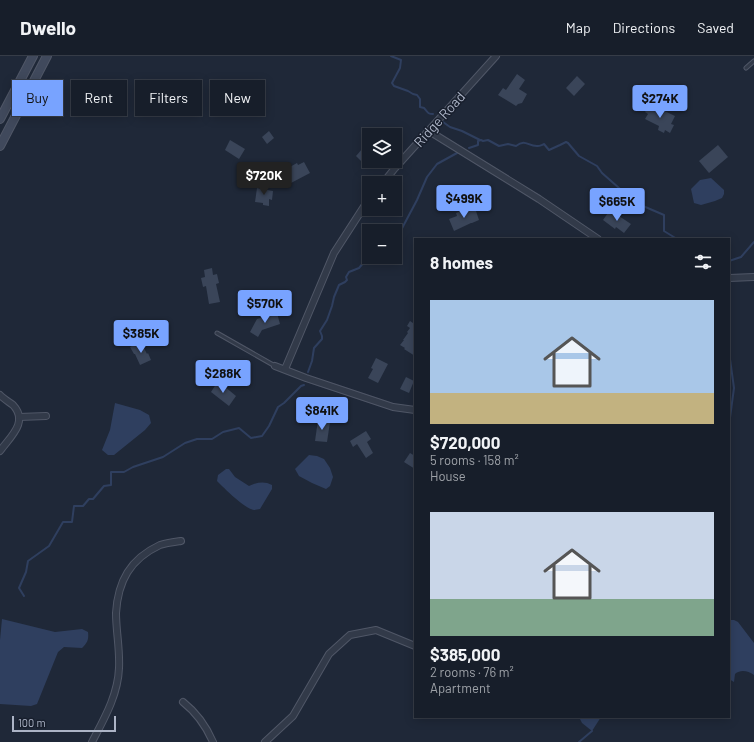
<!DOCTYPE html>
<html lang="en">
<head>
<meta charset="utf-8">
<style>
	:root { --surface:#171e2a; --page:#202732; --text:#f1f3f6; --muted:#9ea2a8; --line:#363c47; --accent:#78a3ff }
	body { margin:0; font-family:Barlow,sans-serif; background:var(--page); color:var(--text); height:100vh; display:flex; flex-direction:column; font-size:15px; white-space:nowrap }
	* { box-sizing:border-box; margin:0 }
	p { font-size:13px; color:var(--muted) }
	.icon { flex:none; width:22px; height:22px; fill:none; stroke:currentColor; stroke-width:2; stroke-linecap:round; stroke-linejoin:round }
	.map { position:relative; flex:1; overflow:hidden }
	.sheet { position:absolute; left:414px; top:182px; width:316px; height:480px; display:flex; flex-direction:column; background:var(--surface); border-radius:0px; box-shadow:0 2px 10px #0003,0 0 0 1px var(--line) }
	.sheet>* { flex:none }
	.banner { position:absolute; left:12px; top:24px; width:342px; height:36px; display:flex; gap:8px }
	.buttons { position:absolute; left:362px; top:72px; display:grid; gap:8px }
	.buttons a { display:grid; place-items:center; width:40px; height:40px; border-radius:0px; background:var(--surface); box-shadow:0 2px 10px #0003,0 0 0 1px var(--line); font-size:20px }
	.scale { position:absolute; left:12px; bottom:10px; width:104px; box-sizing:border-box; padding-left:4px; border:2px solid #acb4c6; border-top:0; font-size:11px; line-height:14px; white-space:nowrap; color:#acb4c6; -webkit-text-stroke:3px #181f2d; paint-order:stroke }
	.price { position:absolute; translate:-50% -34px; padding:0 9px; border-radius:4px; background:var(--accent); color:#111; font-size:13px; line-height:26px; filter:drop-shadow(0 1px 2px #0008) }
	.price::after { content:''; position:absolute; left:50%; top:24px; width:12px; height:9px; margin-left:-6px; background:inherit; clip-path:polygon(0 0,100% 0,50% 100%) }
	.price.on { background:#222; color:#fff }
	ul { padding:0; list-style:none }
	li { display:grid; align-content:center; gap:8px; height:212px; padding:0 16px }
	li span { display:grid; place-items:center; height:124px; border-radius:0px; color:#555 }
	li>.icon { margin-inline-start:auto }
	span .icon { width:72px; height:72px; fill:#fffc; stroke-width:1 }
	li b { font-size:17px }
	h2 { display:flex; justify-content:space-between; align-items:center; height:48px; padding:0 16px; font-size:17px }
	.pill { padding:0 14px; border-radius:0px; background:var(--surface); box-shadow:0 2px 10px #0003,0 0 0 1px var(--line); font-size:14px; line-height:36px }
	.pill.on { background:var(--accent); color:#111 }
	header { display:flex; align-items:center; gap:24px; box-sizing:border-box; height:56px; padding:0 20px; background:var(--surface); border-bottom:1px solid var(--line) }
	header strong { font-size:19px }
	nav { display:flex; gap:22px; margin-inline-start:auto; font-size:14px }
	.map>svg:first-child { display:block }
</style>
</head>
<body>
<header>
<strong>Dwello</strong>
<nav><a>Map</a><a>Directions</a><a>Saved</a></nav>
</header>
<div class="map">
<svg width="754" height="686" viewBox="0 0 754 686">
	<rect width="100%" height="100%" fill="#1f2838"/>
	<g fill="#2f3f5f">
		<polygon points="711,122 724,134 724,138 722,142 715,145 701,149 694,147 691,133 700,124"/>
		<polygon points="115,347 140,354 149,359 151,367 145,374 114,399 108,399 102,394 110,374"/>
		<polygon points="309,399 317,400 324,403 330,412 333,421 330,430 326,433 312,427 299,420 295,413"/>
		<path d="M 226,413 L 229,413 L 235,421 L 249,430 C 257,426 265,425 272,429 L 272,433 L 260,453 C 258,453 256,454 254,454 C 245,453 224,432 217,425 L 218,419 Z"/>
		<path d="M 2,563 L 55,576 L 82,573 L 88,576 C 89,584 87,587 82,592 L 64,591 L 58,596 L 37,648 L 31,650 L 0,648 L 0,584 Z"/>
		<path d="M 730,564 L 734,564 L 738,566 L 754,587 L 754,619 C 748,615 741,613 735,618 L 734,626 L 729,623 L 729,565 Z"/>
		<polygon points="579,661 601,661 592,675 582,667"/>
	</g>
	<g fill="none" stroke-linecap="round" stroke-linejoin="round">
		<g stroke="#2f3f5f" stroke-width="2">
			<path d="M 391,0 L 401,4 L 400,12 L 392,27 L 394,30 L 408,35 L 413,38 L 417,39 L 420,43 L 420,51 L 424,52 C 428,56 427,58 433,58"/>
			<polyline points="443,66 450,71 462,75 480,84"/>
			<path d="M 469,92 L 478,89 L 478,85 L 481,84 L 483,85 L 488,84 L 499,90 L 508,88 L 516,90 C 526,82 528,91 538,90 C 539,90 543,89 544,88 L 549,94 L 560,89 L 566,86 L 568,87 L 579,100 L 597,110 L 602,117 L 636,147 L 664,159 L 664,175 L 677,183"/>
			<polyline points="395,179 399,178 417,144 427,121 437,108 457,97"/>
			<polyline points="729,205 741,201 754,186"/>
			<polyline points="729,296 734,332 729,369"/>
			<polyline points="308,316 312,305 314,292 322,283 322,280 320,275 327,264 332,250 334,241 339,229 345,226 347,224 346,221 349,216 359,212 369,200"/>
			<polyline points="24,540 19,532 26,516 28,505 49,490 63,466 72,466 74,450 83,450 89,443 93,443 104,430 111,429 111,416 124,416 133,411 163,401 185,387 197,383 212,383 223,376 239,372 251,382 262,380 269,370 278,351 284,347 301,330 304,329"/>
			<polyline points="579,686 592,675"/>
		</g>
	</g>
	<g fill="#3a4559">
		<polygon points="517,18 525,24 519,33 527,38 522,47 518,48 516,50 498,39 503,32 506,34"/>
		<polygon points="577,20 585,28 574,40 566,32"/>
		<polygon points="650,48 675,60 671,68 674,69 670,77 665,74 664,77 658,74 659,70 645,63 648,58 645,56"/>
		<polygon points="269,75 274,82 267,88 262,81"/>
		<polygon points="230,84 245,93 239,103 225,94"/>
		<polygon points="369,85 369,107 366,110 356,100"/>
		<polygon points="718,89 728,101 709,117 699,105"/>
		<polygon points="304,106 310,117 291,127 285,115 289,113 288,112 297,107 298,109"/>
		<polygon points="257,132 273,135 272,144 269,143 269,150 263,149 263,147 255,146"/>
		<polygon points="475,152 479,164 472,167 471,167 454,175 449,163 457,160 456,157 463,154 464,156"/>
		<polygon points="610,154 631,168 624,177 616,171 615,173 603,164"/>
		<polygon points="212,212 213,219 217,218 219,227 216,228 220,246 209,248 206,230 203,231 201,222 205,221 204,214"/>
		<polygon points="277,257 280,268 262,274 258,281 250,276 257,263"/>
		<polygon points="410,265 413,267 415,265 415,300 404,293 405,292 400,289 404,284 403,284 408,277 407,276 410,272 407,270"/>
		<polygon points="137,287 141,294 144,292 147,298 148,297 151,304 140,309 135,298 134,298 130,291"/>
		<polygon points="376,302 388,308 378,327 368,322 373,313 371,312"/>
		<polygon points="406,321 414,325 409,337 400,333"/>
		<polygon points="218,325 236,340 229,350 211,336"/>
		<polygon points="318,364 330,366 327,386 315,385"/>
		<polygon points="366,375 371,383 367,386 373,397 366,402 357,388 353,391 350,385"/>
		<polygon points="410,397 415,400 415,413 404,406"/>
	</g>
	<g fill="none" stroke-linecap="round" stroke-linejoin="round">
		<g stroke="#505767" stroke-width="5">
			<g id="lane">
				<polyline points="746,12 754,5"/>
				<polyline points="217,277 275,310"/>
			</g>
		</g>
		<g stroke="#505767" stroke-width="8">
			<g id="street">
				<polyline points="429,75 539,143 598,183"/>
				<polyline points="383,127 395,112 496,0"/>
				<polyline points="729,222 754,221"/>
				<polyline points="275,310 306,322 393,351 415,354"/>
				<polyline points="285,313 334,197 365,149 369,144"/>
				<path d="M 0,339 C 4,343 9,346 13,349 C 29,366 10,381 0,395"/>
				<polyline points="19,361 46,360"/>
				<path d="M 183,646 C 197,657 206,670 213,686"/>
				<path d="M 92,686 C 104,663 118,639 119,612 C 120,593 116,575 116,557 C 118,525 130,503 160,489 C 166,487 174,486 181,485"/>
				<polyline points="265,686 293,660 329,598 350,579 376,574 415,590"/>
			</g>
		</g>
		<g stroke="#505767" stroke-width="10">
			<g id="secondary">
				<polyline points="0,63 33,0"/>
				<polyline points="0,90 47,0"/>
			</g>
		</g>
		<use href="#lane" stroke="#323a49" stroke-width="3"/>
		<use href="#street" stroke="#323a49" stroke-width="6"/>
		<use href="#secondary" stroke="#40495c" stroke-width="8"/>
	</g>
	<g text-anchor="middle" dominant-baseline="central" stroke-width="3" stroke-linejoin="round" paint-order="stroke">
		<g font-size="14" fill="#acb4c6" stroke="#181f2d">
			<text transform="translate(439 63) rotate(-48)">Ridge Road</text>
		</g>
	</g>
</svg>
<div class="buttons">
<a><svg class="icon" aria-label="layers" viewBox="0 0 24 24"><path d="M12 4l9 5-9 5-9-5zM3 14l9 5 9-5"/></svg></a>
<a>+</a>
<a>−</a>
</div>
<div class="scale">100 m</div>
<b class="price" style="left:660px;top:63px">$274K</b>
<b class="price on" style="left:264px;top:140px">$720K</b>
<b class="price" style="left:464px;top:163px">$499K</b>
<b class="price" style="left:617px;top:166px">$665K</b>
<b class="price" style="left:265px;top:268px">$570K</b>
<b class="price" style="left:141px;top:298px">$385K</b>
<b class="price" style="left:223px;top:338px">$288K</b>
<b class="price" style="left:322px;top:375px">$841K</b>
<div class="banner">
<a class="pill on">Buy</a>
<a class="pill">Rent</a>
<a class="pill">Filters</a>
<a class="pill">New</a>
</div>
<section class="sheet">
<h2>8 homes<svg class="icon" aria-label="filters" viewBox="0 0 24 24"><path d="M4 7h16M4 17h16"/><circle cx="9" cy="7" r="2"/><circle cx="15" cy="17" r="2"/></svg></h2>
<ul>
<li><span style="background:linear-gradient(#a9c7e8 75%,#c2b280 0)"><svg class="icon" aria-label="home" viewBox="0 0 24 24"><path d="M3 11l9-7 9 7M6 9v11h12V9"/></svg></span><div><b>$720,000</b><p>5 rooms · 158 m²</p><p>House</p></div></li>
<li><span style="background:linear-gradient(#c9d6e8 70%,#7fa58c 0)"><svg class="icon" aria-label="home" viewBox="0 0 24 24"><path d="M3 11l9-7 9 7M6 9v11h12V9"/></svg></span><div><b>$385,000</b><p>2 rooms · 76 m²</p><p>Apartment</p></div></li>
</ul>
</section>
</div>
</body>
</html>
